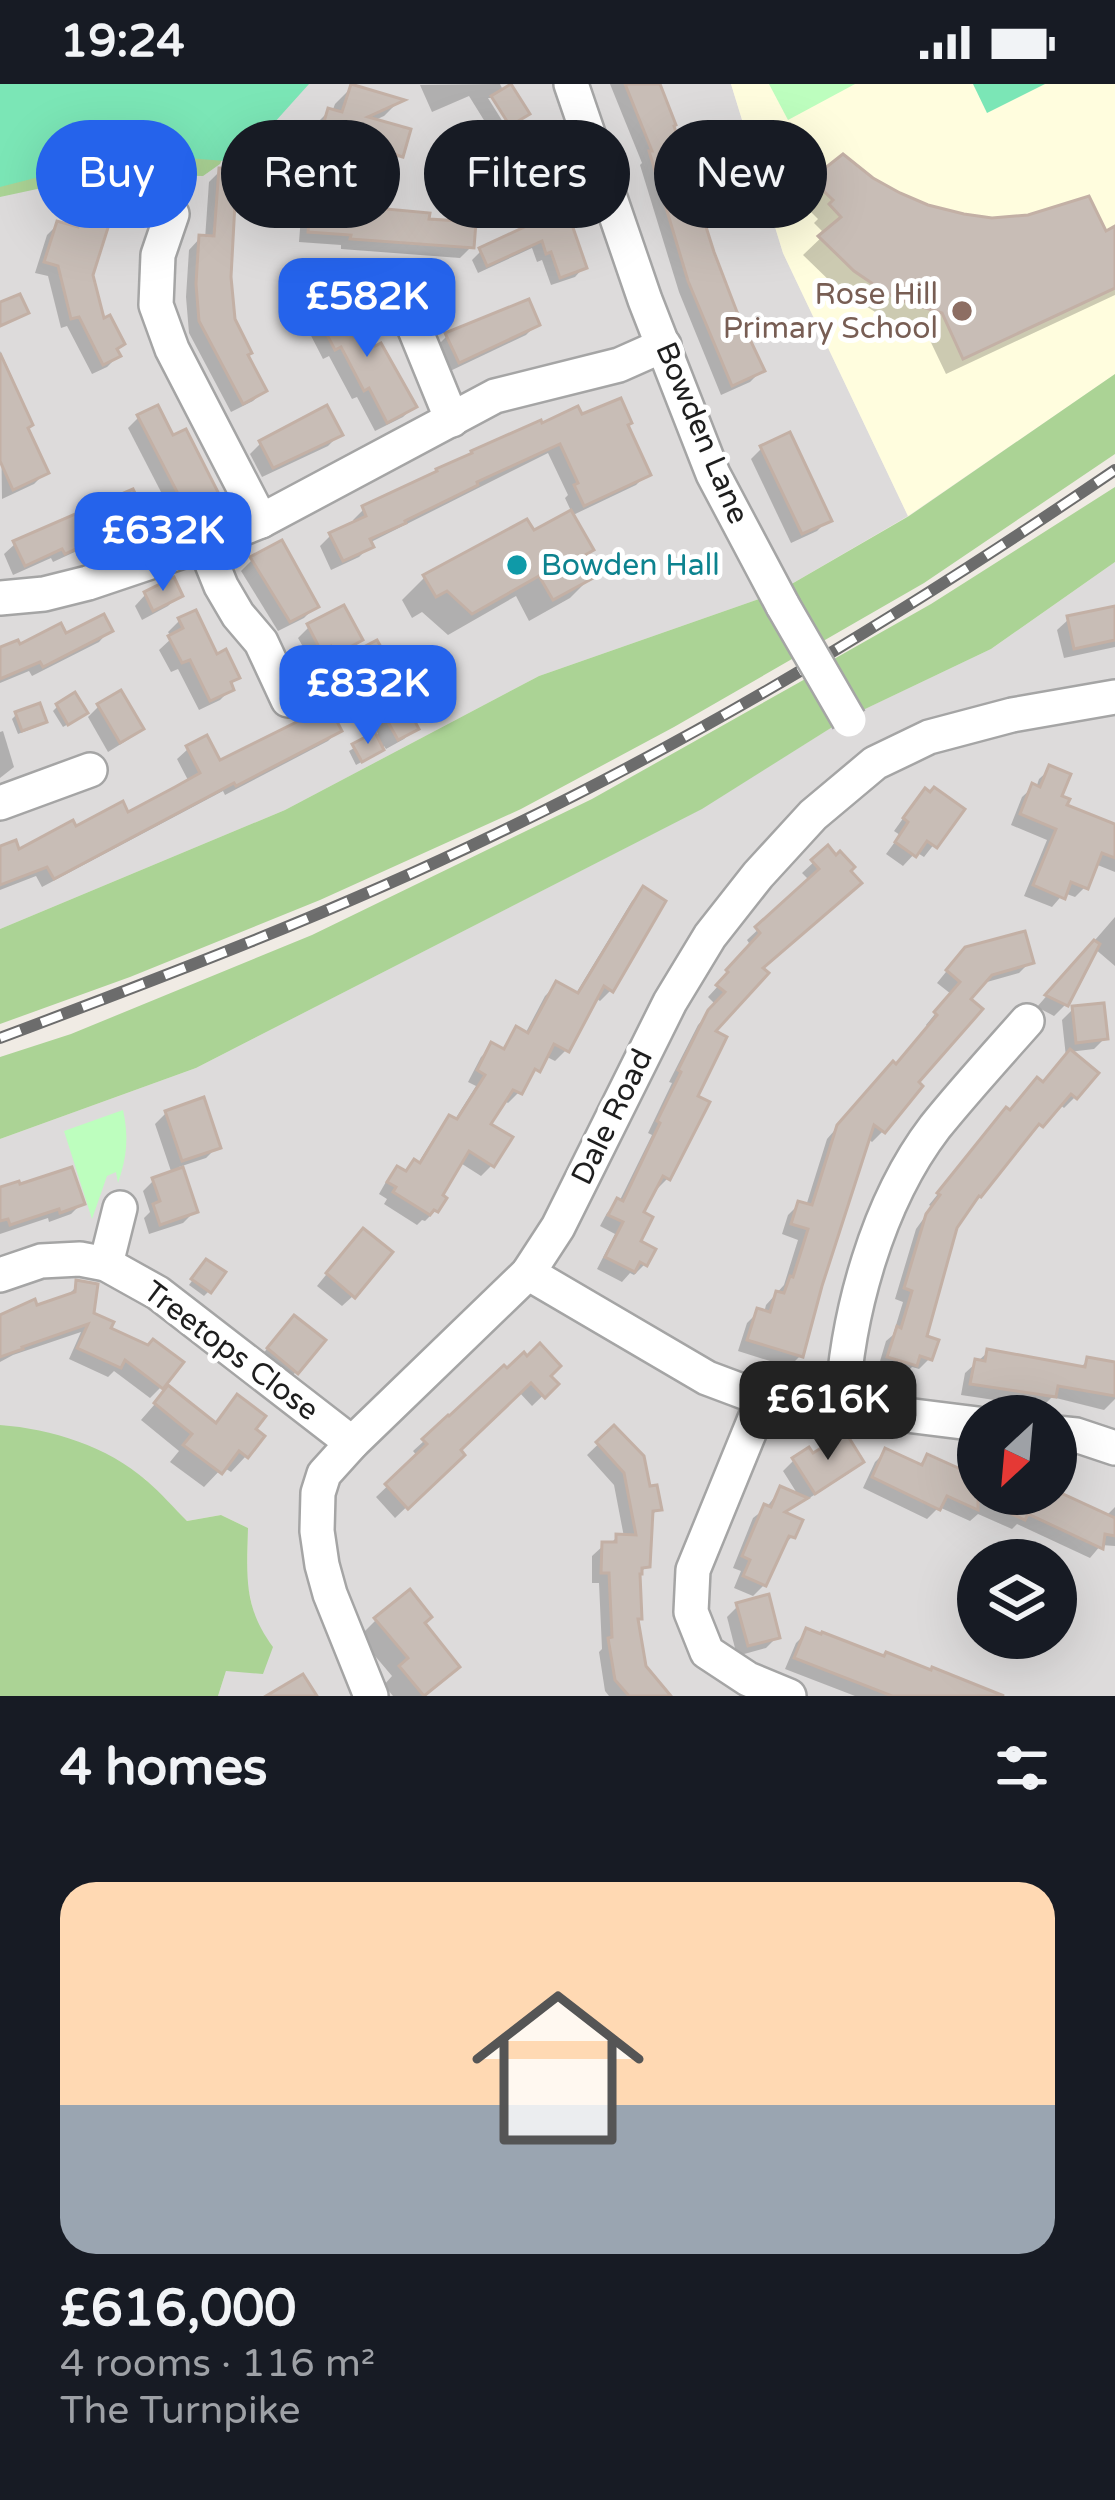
<!DOCTYPE html>
<html lang="en">
<head>
<meta charset="utf-8">
<style>
	:root { --surface:#171b24; --page:#20242c; --text:#f1f3f6; --muted:#9ea1a6; --accent:#2563eb }
	body { margin:0; font-family:"Varela Round",sans-serif; background:var(--page); color:var(--text); height:100vh; display:flex; flex-direction:column; font-size:45px; white-space:nowrap }
	* { box-sizing:border-box; margin:0 }
	p { font-size:39px; color:var(--muted) }
	.icon { flex:none; width:66px; height:66px; fill:none; stroke:currentColor; stroke-width:2; stroke-linecap:round; stroke-linejoin:round }
	.map { position:relative; height:1612px; overflow:hidden }
	.details { display:flex; flex-direction:column; background:var(--surface); flex:1 }
	.details>* { flex:none }
	.hud { position:absolute; left:36px; top:36px; width:1044px; height:108px; display:flex; gap:24px }
	.needle { width:78px; rotate:206deg }
	.buttons { position:absolute; left:957px; top:1311px; display:grid; gap:24px }
	.buttons a { display:grid; place-items:center; width:120px; height:120px; border-radius:50%; background:var(--surface); box-shadow:0 12px 48px #0002; font-size:60px }
	.price { position:absolute; translate:-50% -102px; padding:0 27px; border-radius:24px; background:var(--accent); color:#fff; font-size:39px; line-height:78px; filter:drop-shadow(0 3px 6px #0008) }
	.price::after { content:''; position:absolute; left:50%; top:72px; width:36px; height:27px; margin-left:-18px; background:inherit; clip-path:polygon(0 0,100% 0,50% 100%) }
	.price.active { background:#222; color:#fff }
	ul { padding:0; list-style:none }
	li { display:grid; align-content:center; gap:24px; height:636px; padding:0 60px }
	li span { display:grid; place-items:center; height:372px; border-radius:36px; color:#555 }
	li>.icon { margin-inline-start:auto }
	span .icon { width:216px; height:216px; fill:#fffc; stroke-width:1 }
	li b { font-size:51px }
	h2 { display:flex; justify-content:space-between; align-items:center; height:144px; padding:0 60px; font-size:51px }
	.tag { padding:0 42px; border-radius:54px; background:var(--surface); box-shadow:0 12px 48px #0002; font-size:42px; line-height:108px }
	.tag.active { background:var(--accent); color:#fff }
	.status { display:flex; justify-content:space-between; align-items:center; height:84px; padding:0 60px; background:var(--surface); direction:ltr }
	.status svg { height:33px; fill:currentColor }
	.map>svg:first-child { display:block }
</style>
</head>
<body>
<div class="status"><b>19:24</b><svg viewBox="0 0 49 12"><path d="M0 12V9h3v3zM5 12V6h3v6zM10 12V3h3v9zM15 12V0h3v12zM26 1h20v11H26zM47 4h2v5h-2z"/></svg></div>
<div class="map">
<svg width="1115" height="1612" viewBox="0 0 1115 1612">
	<rect width="100%" height="100%" fill="#f0ebe4"/>
	<g fill="#dddbdb" fill-rule="evenodd">
		<polygon points="0,0 731,0 783,169 908,432 776,509 539,592 285,726 0,845"/>
		<path d="M 1115,478 L 1115,1612 L 218,1612 L 226,1587 L 256,1540 L 247,1499 L 248,1444 L 221,1431 L 187,1437 L 145,1395 L 0,1341 L 0,1055 L 196,984 L 701,725 L 848,633 L 991,565 ZM 978,1332 L 1056,1332 L 1056,1410 L 978,1410 ZM 978,1476 L 1056,1476 L 1056,1554 L 978,1554 Z"/>
	</g>
	<polygon fill="#fffdde" points="731,0 1115,0 1115,290 908,432 783,169"/>
	<g fill="#abd395">
		<polygon points="234,49 220,80 203,92 107,90 0,113 0,79"/>
		<polygon points="1115,290 1115,370 924,499 674,643 521,725 320,816 130,893 0,940 0,845 285,726 539,592 776,509 909,432"/>
		<polygon points="1115,403 1115,478 991,565 863,626 834,575 931,520"/>
		<polygon points="807,594 834,642 702,725 196,984 0,1055 0,973 71,950 312,851 592,715"/>
		<path d="M 0,1341 C 52,1345 107,1362 147,1397 C 161,1409 174,1424 187,1437 L 221,1431 L 248,1444 C 247,1493 243,1522 273,1563 L 263,1590 L 226,1587 L 218,1612 L 0,1612 Z"/>
	</g>
	<g fill="#bdfebe">
		<polygon points="769,0 855,0 788,36"/>
		<path d="M 123,1026 C 129,1053 127,1073 118,1099 L 116,1088 L 107,1092 L 92,1135 L 64,1047 Z"/>
	</g>
	<g fill="#7be6b6">
		<polygon points="0,0 309,0 239,78 160,72 155,77 125,71 0,103"/>
		<polygon points="973,0 1045,0 987,29"/>
	</g>
	<g fill="#0003">
		<polygon points="500,0 504,8 526,30 513,42 495,14 488,14 508,46 495,54 469,12 432,28 420,1"/>
		<polygon points="610,0 656,0 734,229 761,287 750,298 721,311 679,208 640,81 642,79"/>
		<polygon points="352,3 399,17 384,32 373,37 400,71 383,89 306,65 312,44 329,27 332,28 335,20"/>
		<polygon points="518,70 557,116 584,183 575,193 551,201 542,176 537,178 532,164 478,189 472,176 481,167 526,146 508,79"/>
		<polygon points="220,87 246,119 232,130 228,193 232,236 245,271 264,306 253,317 231,328 189,249 186,213 189,166 200,154 205,155 209,98"/>
		<polygon points="871,96 899,111 963,133 1105,151 1115,146 1115,211 946,290 925,246 880,231 837,204 803,171 825,150 814,139 818,135 797,114 813,97"/>
		<polygon points="93,101 120,132 109,143 106,142 90,191 118,272 107,283 92,290 67,242 61,244 48,192 35,189 47,151 58,140 72,145 82,112"/>
		<polygon points="312,121 426,138 471,163 460,174 341,165 341,161 299,158 301,132"/>
		<polygon points="342,228 414,322 403,333 375,347 357,313 352,315 329,272 323,275 306,242 317,231"/>
		<polygon points="537,240 526,251 448,288 436,263 447,252"/>
		<polygon points="0,267 13,295 10,298 25,345 45,389 34,400 2,415"/>
		<polygon points="139,333 172,355 217,412 206,423 176,437 128,344"/>
		<polygon points="580,334 625,342 647,390 636,401 571,432 583,473 593,491 570,514 529,537 516,512 448,551 422,528 412,534 402,516 424,494 526,439 533,450 572,429 565,414 568,411 548,369 369,459 370,462 359,473 331,486 320,462 331,451 355,440 353,436 364,425"/>
		<polygon points="339,351 328,362 262,393 250,370 261,359"/>
		<polygon points="762,364 828,436 817,447 791,459 751,375"/>
		<polygon points="142,431 131,442 53,478 51,474 13,491 4,470 15,460"/>
		<polygon points="252,476 315,523 304,534 278,547 241,487"/>
		<polygon points="145,511 179,511 168,522 142,536 135,522"/>
		<polygon points="1115,525 1115,563 1064,574 1057,546 1069,535"/>
		<polygon points="194,530 216,574 236,593 229,601 231,605 220,616 199,626 178,585 171,588 159,566 172,554 168,548 179,537"/>
		<polygon points="309,543 359,556 348,567 324,579 319,571 310,575 298,554"/>
		<polygon points="109,547 99,558 32,592 29,587 0,599 0,566"/>
		<polygon points="352,573 386,590 415,644 404,655 386,665 384,662 376,670 356,681 349,667 378,650 341,584"/>
		<polygon points="58,622 79,634 63,643 53,627"/>
		<polygon points="99,622 140,645 129,655 108,668 88,633"/>
		<polygon points="17,630 44,638 39,642 18,650 12,635"/>
		<polygon points="339,646 328,657 225,711 223,707 42,803 36,792 0,806 0,766 17,769 74,746 127,732 189,698 177,675 188,665 219,680"/>
		<polygon points="3,647 14,683 0,694 0,648"/>
		<polygon points="1050,685 1063,722 1115,743 1115,788 1095,780 1085,803 1075,813 1064,809 1052,823 1024,812 1047,756 1011,741 1022,713 1033,703 1036,704 1039,695"/>
		<polygon points="914,719 961,726 924,773 916,768 903,782 886,770 900,751 894,747"/>
		<polygon points="828,765 836,775 760,885 711,948 668,1094 657,1105 653,1103 640,1130 637,1159 645,1180 634,1191 630,1189 622,1198 597,1185 615,1150 600,1142 607,1129 619,1118 652,1051 648,1049 672,999 669,998 698,941 716,921 708,913 719,901 717,899 751,862 747,856 810,797 802,789"/>
		<polygon points="643,806 611,906 600,917 594,913 566,966 555,977 545,972 519,1008 508,1019 503,1016 487,1041 492,1081 481,1092 459,1078 439,1112 436,1126 425,1137 422,1136 417,1141 384,1120 387,1115 379,1110 387,1096 398,1085 403,1089 414,1079 417,1081 439,1046 450,1035 454,1037 476,1002 468,998 481,973 492,962 501,966 517,946 525,950 545,912 556,901 575,911 632,817"/>
		<polygon points="1115,833 1115,882 1094,864 1065,921 1054,932 1037,923"/>
		<polygon points="954,878 1030,878 1019,889 980,900 883,1047 872,1058 867,1054 800,1272 789,1283 738,1267 747,1239 758,1228 764,1229 766,1221 784,1201 798,1156 782,1150 788,1131 799,1120 806,1122 827,1055 882,992 895,983 928,943 926,941 951,910 937,899"/>
		<polygon points="1073,925 1105,954 1094,965 1069,968 1075,1013 1064,1024 1059,1020 1030,1052 1028,1050 954,1142 924,1254 930,1274 919,1285 912,1283 903,1292 878,1284 886,1257 893,1251 903,1218 895,1215 916,1145 932,1123 929,1121 996,1038 1042,1001 1066,973 1062,936"/>
		<polygon points="166,1029 217,1063 206,1074 179,1083 194,1128 183,1139 149,1150 144,1134 150,1128 143,1107 154,1096 172,1090 155,1040"/>
		<polygon points="0,1106 82,1119 71,1130 49,1138 48,1134 0,1150"/>
		<polygon points="352,1159 353,1212 342,1222 317,1202"/>
		<polygon points="202,1183 209,1207 204,1212 189,1201"/>
		<polygon points="80,1199 91,1231 161,1303 150,1314 114,1287 108,1293 69,1275 81,1248 13,1271 0,1278 0,1234 35,1224 69,1210"/>
		<polygon points="283,1245 296,1288 285,1298 258,1276"/>
		<polygon points="988,1268 1079,1285 1088,1276 1115,1281 1115,1315 1104,1326 1052,1313 1042,1323 961,1311 965,1289"/>
		<polygon points="504,1286 547,1292 555,1300 532,1322 519,1308 457,1366 461,1371 395,1434 376,1413 418,1373 413,1367 424,1357"/>
		<polygon points="168,1305 214,1341 237,1314 251,1346 246,1372 231,1388 223,1383 204,1403 170,1378 179,1367 141,1336"/>
		<polygon points="614,1345 658,1425 649,1434 647,1482 637,1492 635,1538 643,1584 667,1612 609,1612 605,1607 599,1568 602,1565 599,1499 592,1499 592,1472 604,1461 609,1461 617,1453 624,1453 614,1401 587,1371"/>
		<polygon points="885,1368 918,1382 927,1373 964,1390 967,1386 978,1391 978,1410 1044,1410 1105,1433 1115,1423 1115,1462 1101,1461 1090,1474 1017,1440 1012,1445 978,1430 970,1437 939,1423 927,1435 863,1404 875,1378"/>
		<polygon points="812,1374 860,1378 849,1389 803,1418 801,1416 783,1431 792,1453 781,1463 764,1501 753,1512 734,1504 741,1487 733,1484 753,1434 766,1424 780,1406 800,1414 783,1387 794,1376"/>
		<polygon points="738,1522 777,1553 766,1564 737,1572 727,1533"/>
		<polygon points="376,1536 421,1539 439,1600 424,1612 393,1612 384,1601 392,1592 359,1553"/>
		<polygon points="807,1548 883,1575 1000,1612 855,1612 785,1585 796,1559"/>
	</g>
	<g fill="#c8bdb6" stroke="#c3b0a5" stroke-width="3">
		<polygon points="351,0 405,16 368,33 411,45 403,73 321,48 328,24 342,28"/>
		<polygon points="511,0 530,30 510,42 491,12"/>
		<polygon points="625,0 660,0 676,41 674,42 714,168 737,228 765,287 732,302 688,197 649,67 652,67"/>
		<polygon points="545,60 559,112 562,112 587,184 560,194 551,168 546,170 542,157 487,182 479,164 535,138 516,67"/>
		<polygon points="843,70 873,94 900,109 928,121 964,130 992,134 1028,131 1089,112 1106,147 1115,142 1115,204 963,275 942,229 897,215 876,202 854,187 818,152 841,133 829,120 833,116 811,95"/>
		<polygon points="219,84 251,86 249,121 235,119 231,193 235,235 252,269 248,271 267,307 243,320 199,237 196,200 199,151 214,152"/>
		<polygon points="92,98 130,109 123,134 112,131 93,191 104,234 110,231 125,260 117,265 121,272 103,281 79,233 71,235 58,182 44,178 57,137 78,143"/>
		<polygon points="311,118 430,129 429,135 476,138 474,164 350,155 351,151 308,148"/>
		<polygon points="20,210 29,229 0,242 0,218"/>
		<polygon points="529,215 540,241 459,279 445,249"/>
		<polygon points="339,216 343,223 352,219 375,262 381,259 417,323 387,339 369,304 364,307 341,263 335,266 315,228"/>
		<polygon points="0,269 33,341 28,344 49,389 13,406 0,377"/>
		<polygon points="621,314 632,339 628,341 651,391 584,422 574,401 578,399 560,360 477,398 478,401 405,437 406,439 370,455 374,463 343,477 329,449 366,432 362,422 437,387 436,385 472,369 471,367 541,336 542,339 578,322 582,330"/>
		<polygon points="158,321 173,351 186,345 220,412 188,429 137,331"/>
		<polygon points="327,321 343,351 273,384 259,357"/>
		<polygon points="790,348 832,437 802,450 760,362"/>
		<polygon points="133,405 146,432 65,470 62,465 25,482 13,457"/>
		<polygon points="571,426 594,466 585,471 597,492 553,516 539,492 472,530 447,507 436,513 423,491 527,435 534,446"/>
		<polygon points="282,456 319,523 290,538 250,473"/>
		<polygon points="174,493 183,512 153,527 144,508"/>
		<polygon points="344,521 363,556 335,571 331,562 321,567 307,540"/>
		<polygon points="1115,522 1115,556 1074,565 1067,532"/>
		<polygon points="196,526 217,570 226,565 240,594 231,598 234,606 210,617 190,576 182,579 168,552 183,544 178,534"/>
		<polygon points="104,530 113,547 43,583 40,578 0,595 0,563 18,556 20,560 61,539 66,549"/>
		<polygon points="377,556 394,586 389,589 419,645 398,656 350,570"/>
		<polygon points="121,606 144,645 120,659 97,620"/>
		<polygon points="75,608 88,629 68,641 56,620"/>
		<polygon points="40,619 47,638 22,647 15,628"/>
		<polygon points="329,622 342,647 236,702 234,699 54,795 47,783 0,801 0,762 16,756 19,765 73,736 76,742 123,717 128,728 175,703 200,689 186,662 207,651 220,676"/>
		<polygon points="375,648 384,666 362,678 352,660"/>
		<polygon points="1049,681 1071,690 1062,712 1070,715 1067,721 1115,740 1115,774 1102,769 1088,805 1071,798 1065,815 1033,801 1056,745 1020,730 1032,699 1040,703"/>
		<polygon points="934,703 965,725 937,764 927,757 916,773 895,758 908,738 903,734 925,704 930,708"/>
		<polygon points="828,761 836,771 840,767 855,783 851,787 862,799 763,884 769,889 716,947 727,953 698,1012 710,1018 670,1096 663,1092 644,1128 653,1133 641,1157 656,1165 647,1182 640,1178 635,1188 605,1173 623,1138 608,1131 617,1114 623,1117 660,1039 657,1037 681,988 678,986 708,926 725,908 716,901 728,888 726,886 760,849 755,843 819,785 811,776"/>
		<polygon points="643,802 666,817 613,908 604,902 569,968 554,960 540,988 535,985 522,1010 513,1006 491,1040 513,1053 494,1083 469,1067 443,1111 447,1114 438,1128 434,1126 430,1131 393,1108 396,1103 387,1098 397,1082 406,1087 414,1075 420,1079 449,1031 457,1035 485,991 477,986 491,958 504,965 516,942 528,949 556,897 578,909"/>
		<polygon points="1025,847 1034,879 992,891 971,915 983,925 919,998 923,1002 885,1049 874,1041 822,1202 803,1273 747,1256 757,1224 770,1228 776,1207 784,1209 790,1192 793,1193 808,1145 791,1140 798,1117 812,1121 837,1041 893,977 896,980 937,931 934,928 960,898 946,886 965,863"/>
		<polygon points="1094,856 1100,860 1068,922 1045,911"/>
		<polygon points="1104,919 1108,955 1076,959 1072,922"/>
		<polygon points="1070,965 1099,989 1077,1015 1071,1010 1043,1043 1039,1040 981,1113 979,1112 957,1144 927,1252 939,1256 932,1276 920,1272 917,1282 887,1273 897,1242 901,1244 912,1207 904,1204 926,1130 940,1111 937,1109 1006,1023 1010,1026 1037,993 1043,998"/>
		<polygon points="204,1013 221,1064 182,1077 165,1027"/>
		<polygon points="72,1083 85,1120 60,1129 59,1125 10,1141 8,1135 0,1137 0,1103 19,1097 20,1100"/>
		<polygon points="183,1083 198,1128 160,1141 153,1120 160,1117 152,1094"/>
		<polygon points="363,1144 393,1168 355,1214 326,1189"/>
		<polygon points="206,1175 226,1188 211,1209 191,1195"/>
		<polygon points="76,1196 98,1200 94,1229 114,1238 111,1244 148,1261 153,1255 184,1278 163,1305 125,1276 121,1284 77,1264 88,1240 22,1263 23,1265 0,1273 0,1231 35,1215 37,1221 75,1208"/>
		<polygon points="294,1231 326,1256 298,1290 267,1264"/>
		<polygon points="540,1259 561,1282 551,1292 559,1300 545,1314 531,1299 461,1366 465,1371 408,1425 385,1400 427,1360 422,1355 448,1331 449,1332 504,1281 507,1284 524,1268 527,1272"/>
		<polygon points="987,1265 1085,1283 1087,1273 1115,1278 1115,1312 1058,1302 1056,1313 970,1300 975,1275 985,1277"/>
		<polygon points="168,1301 216,1339 237,1310 266,1332 256,1345 265,1352 248,1374 239,1367 222,1390 183,1361 192,1350 154,1319"/>
		<polygon points="614,1341 644,1372 650,1402 657,1401 662,1426 653,1427 650,1483 642,1484 642,1490 640,1490 642,1535 638,1535 646,1582 671,1612 629,1612 615,1596 608,1554 612,1553 609,1489 601,1489 602,1458 616,1458 616,1450 636,1451 624,1389 596,1358"/>
		<polygon points="846,1349 864,1378 815,1410 792,1374 809,1363 813,1369"/>
		<polygon points="885,1364 922,1381 927,1370 978,1393 978,1410 1063,1410 1115,1434 1115,1452 1105,1450 1103,1465 1028,1430 1025,1436 978,1415 978,1426 947,1412 940,1426 872,1393"/>
		<polygon points="780,1402 808,1414 785,1428 803,1436 795,1454 789,1452 766,1502 743,1492 750,1476 742,1472 764,1420 771,1423"/>
		<polygon points="410,1505 432,1533 425,1539 460,1583 424,1612 399,1582 408,1574 374,1534"/>
		<polygon points="769,1510 780,1554 748,1562 736,1519"/>
		<polygon points="806,1544 821,1550 822,1548 884,1572 886,1568 931,1586 932,1583 1004,1612 892,1612 794,1574"/>
		<polygon points="303,1590 317,1612 266,1612"/>
	</g>
	<g fill="none" stroke-linecap="round" stroke-linejoin="round">
		<g stroke="#a5a5a5" stroke-width="38">
			<g id="minor">
				<polyline points="571,0 645,216 713,390 783,522"/>
				<polyline points="172,130 158,171 156,221 172,265 261,437"/>
				<polyline points="394,203 405,221 452,336"/>
				<polyline points="204,460 221,502 238,531 261,558 288,616"/>
				<polyline points="0,514 44,510 88,499 204,460 261,437 495,312 619,281 664,261"/>
				<polyline points="0,719 90,686"/>
				<polyline points="106,1180 120,1124"/>
				<polyline points="528,1189 707,1294 763,1315 791,1321 842,1323 978,1340"/>
				<polyline points="0,1191 41,1177 80,1175 106,1180 158,1209 352,1359"/>
				<polyline points="763,1315 693,1486 691,1528 707,1568 748,1595 789,1612"/>
				<path d="M 842,1323 C 847,1230 877,1119 935,1043 C 964,1007 996,972 1027,937"/>
				<polyline points="1056,1349 1076,1351 1115,1364"/>
				<polyline points="371,1612 330,1510 322,1481 317,1447 318,1409 324,1390 352,1359 528,1189 558,1143 670,918 710,852 758,791 813,731 875,679 929,653 1012,631 1115,613"/>
			</g>
		</g>
		<use href="#minor" stroke="#fff" stroke-width="33"/>
		<g stroke="#6c6c6c" stroke-width="12">
			<path id="rail" d="M 0,954 C 168,891 335,828 496,750 C 712,647 918,520 1115,386"/>
		</g>
		<use href="#rail" stroke="#fff" stroke-width="8" stroke-dasharray="22" stroke-linecap="butt"/>
		<g stroke="#a5a5a5" stroke-width="38" stroke-linecap="butt">
			<polyline id="minor-bridge" points="783,522 849,636"/>
		</g>
		<use href="#minor-bridge" stroke="#fff" stroke-width="33"/>
	</g>
	<circle fill="#8d6e63" stroke="#fff" stroke-width="4.5" cx="962" cy="227" r="12"/>
	<circle fill="#0f9aa8" stroke="#fff" stroke-width="4.5" cx="517" cy="481" r="12"/>
	<g text-anchor="middle" dominant-baseline="central" stroke-width="10" stroke-linejoin="round" paint-order="stroke">
		<g font-size="30" fill="#785e54" stroke="#fff" text-anchor="end">
			<text x="938" y="210">Rose Hill<tspan x="938" dy="34">Primary School</tspan></text>
		</g>
		<g font-size="30" fill="#1e1e1e" stroke="#fff">
			<text transform="translate(702 349) rotate(67)">Bowden Lane</text>
			<text transform="translate(612 1033) rotate(-64)">Dale Road</text>
			<text transform="translate(231 1267) rotate(37)">Treetops Close</text>
		</g>
		<g font-size="30" fill="#0d838f" stroke="#fff" text-anchor="start">
			<text x="541" y="481">Bowden Hall</text>
		</g>
	</g>
</svg>
<div class="buttons">
<a><svg class="needle" viewBox="-14 -14 28 28"><path d="M0-13l5 13h-10z" fill="#e53935"/><path d="M0 13l5-13h-10z" fill="#9ea1a6"/></svg></a>
<a><svg class="icon" aria-label="layers" viewBox="0 0 24 24"><path d="M12 4l9 5-9 5-9-5zM3 14l9 5 9-5"/></svg></a>
</div>
<b class="price" style="left:367px;top:276px">£582K</b>
<b class="price" style="left:163px;top:510px">£632K</b>
<b class="price" style="left:368px;top:663px">£832K</b>
<b class="price active" style="left:828px;top:1379px">£616K</b>
<div class="hud">
<a class="tag active">Buy</a>
<a class="tag">Rent</a>
<a class="tag">Filters</a>
<a class="tag">New</a>
</div>
</div>
<section class="details">
<h2>4 homes<svg class="icon" aria-label="filters" viewBox="0 0 24 24"><path d="M4 7h16M4 17h16"/><circle cx="9" cy="7" r="2"/><circle cx="15" cy="17" r="2"/></svg></h2>
<ul>
<li><span style="background:linear-gradient(#ffd9b3 60%,#9aa5b1 0)"><svg class="icon" aria-label="home" viewBox="0 0 24 24"><path d="M3 11l9-7 9 7M6 9v11h12V9"/></svg></span><div><b>£616,000</b><p>4 rooms · 116 m²</p><p>The Turnpike</p></div></li>
</ul>
</section>
</body>
</html>
